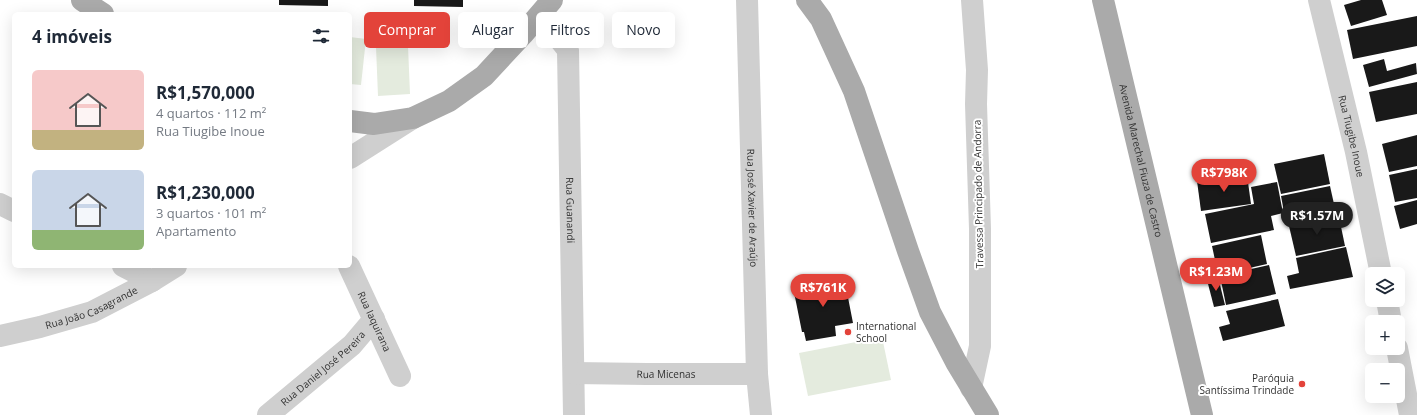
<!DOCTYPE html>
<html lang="pt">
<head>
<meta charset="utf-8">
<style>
	:root { --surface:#fff; --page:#f6f6f7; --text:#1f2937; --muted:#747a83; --accent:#e3433a }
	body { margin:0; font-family:"Open Sans",sans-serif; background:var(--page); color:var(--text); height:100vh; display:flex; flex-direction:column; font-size:15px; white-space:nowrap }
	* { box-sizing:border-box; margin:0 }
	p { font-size:13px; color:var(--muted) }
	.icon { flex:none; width:22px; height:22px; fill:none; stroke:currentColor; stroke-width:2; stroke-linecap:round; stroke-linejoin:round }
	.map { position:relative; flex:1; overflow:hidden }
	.side { position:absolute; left:12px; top:12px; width:340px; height:256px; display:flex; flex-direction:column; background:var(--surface); border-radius:6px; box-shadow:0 4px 16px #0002 }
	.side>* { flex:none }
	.banner { position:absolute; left:364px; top:12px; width:380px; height:36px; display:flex; gap:8px }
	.fabs { position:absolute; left:1365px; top:267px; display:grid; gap:8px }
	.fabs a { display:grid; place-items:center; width:40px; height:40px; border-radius:6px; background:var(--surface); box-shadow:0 4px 16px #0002; font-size:20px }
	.price { position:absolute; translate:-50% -34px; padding:0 9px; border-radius:14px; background:var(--accent); color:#fff; font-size:13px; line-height:26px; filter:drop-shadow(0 1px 2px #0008) }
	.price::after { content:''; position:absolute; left:50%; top:24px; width:12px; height:9px; margin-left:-6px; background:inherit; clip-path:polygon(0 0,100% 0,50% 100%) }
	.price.active { background:#222; color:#fff }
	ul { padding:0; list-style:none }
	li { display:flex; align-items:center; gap:12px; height:100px; padding:0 20px }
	li span { display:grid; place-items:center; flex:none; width:112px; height:80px; border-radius:6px; color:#555 }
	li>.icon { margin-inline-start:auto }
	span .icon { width:48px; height:48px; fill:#fffc; stroke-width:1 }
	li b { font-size:17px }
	h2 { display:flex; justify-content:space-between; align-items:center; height:48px; padding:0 20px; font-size:17px }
	.chip { padding:0 14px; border-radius:6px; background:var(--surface); box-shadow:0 4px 16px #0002; font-size:14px; line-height:36px }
	.chip.active { background:var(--accent); color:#fff }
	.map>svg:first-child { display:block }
</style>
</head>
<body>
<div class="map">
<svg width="1417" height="415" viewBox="0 0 1417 415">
	<rect width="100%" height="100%" fill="#fff"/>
	<g fill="#e4ebde">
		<polygon points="350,37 366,39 361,85 350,84"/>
		<polygon points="408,46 410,94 378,96 376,47"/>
		<polygon points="882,337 891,380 808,396 799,353"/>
	</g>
	<g fill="#191919">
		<polygon points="279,0 328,0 328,6 279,5"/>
		<polygon points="414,0 463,0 463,7 414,6"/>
		<polygon points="1361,0 1382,0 1387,15 1351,26 1344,5"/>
		<polygon points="1417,16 1417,46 1353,59 1347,30"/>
		<polygon points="1384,59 1387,71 1416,63 1417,74 1369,87 1363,65"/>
		<polygon points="1417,82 1417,114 1376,122 1369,92"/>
		<polygon points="1417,135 1417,166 1389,172 1382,144"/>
		<polygon points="1324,154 1330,184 1281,194 1274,164"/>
		<polygon points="1417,169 1417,198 1395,202 1389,175"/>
		<polygon points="1247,175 1251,204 1201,211 1197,181"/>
		<polygon points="1277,182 1283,213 1271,216 1274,230 1211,243 1205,214 1254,204 1251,187"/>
		<polygon points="1330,186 1336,213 1286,223 1281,196"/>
		<polygon points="1417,200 1417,224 1400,229 1394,206"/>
		<polygon points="1339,217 1345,246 1296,256 1289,226"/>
		<polygon points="1261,235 1267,264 1205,278 1201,263 1215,260 1212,246"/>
		<polygon points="1346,247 1353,277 1290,289 1287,276 1299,273 1296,258"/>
		<polygon points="1269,265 1276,294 1226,305 1220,276"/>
		<polygon points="844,277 853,323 835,326 836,336 806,341 804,332 802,332 793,287"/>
		<polygon points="1218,277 1225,305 1214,307 1207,280"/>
		<polygon points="1278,299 1285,326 1223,341 1219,327 1230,324 1226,311"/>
	</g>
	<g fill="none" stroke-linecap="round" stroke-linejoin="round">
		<g stroke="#cfcfcf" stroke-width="22">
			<path id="s1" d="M 747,0 L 757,374 L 761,415"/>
			<path id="s2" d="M 1319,0 L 1356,152 L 1381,274"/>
			<path id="s3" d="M 540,15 L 568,50 L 574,415"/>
			<polyline points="350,158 413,118"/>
			<polyline points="0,204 14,211"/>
			<polyline points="123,266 152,281"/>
			<path id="s4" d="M 349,266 L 400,376"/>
			<polyline points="1387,300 1391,322"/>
			<path id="s5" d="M 0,336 L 40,327 L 92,312 L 152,281 L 176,266"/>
			<polyline points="1397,348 1410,415"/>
			<path id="s6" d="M 574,373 L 647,374 L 757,374"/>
			<polyline points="971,388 980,346 980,229 976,104 977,70 972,0"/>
			<path id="s7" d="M 268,415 L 352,345 L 374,319"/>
		</g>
		<g stroke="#aaa" stroke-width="22">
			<polyline points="82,0 103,14"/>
			<polyline points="807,0 821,19 854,91 908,251 930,312 956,362 988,415"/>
			<path id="s8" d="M 1103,0 L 1202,415"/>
			<polyline points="350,121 374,124 413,118 449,101 484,76 523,34 552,0"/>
		</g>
	</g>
	<g fill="#e3433a" stroke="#fff" stroke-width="1.5">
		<circle cx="848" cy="332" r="4"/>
		<circle cx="1302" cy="384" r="4"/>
	</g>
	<g text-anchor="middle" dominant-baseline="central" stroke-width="4" stroke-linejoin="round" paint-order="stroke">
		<g font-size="10" fill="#323232" stroke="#fff">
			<text stroke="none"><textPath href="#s2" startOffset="140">Rua Tiugibe Inoue</textPath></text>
			<text stroke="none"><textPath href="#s8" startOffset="165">Avenida Marechal Fiuza de Castro</textPath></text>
			<text transform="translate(978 194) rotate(-91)">Travessa Principado de Andorra</text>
			<text stroke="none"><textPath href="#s1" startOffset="208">Rua José Xavier de Araújo</textPath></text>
			<text stroke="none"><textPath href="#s3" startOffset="205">Rua Guanandi</textPath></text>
			<text stroke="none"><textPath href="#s5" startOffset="96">Rua João Casagrande</textPath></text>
			<text stroke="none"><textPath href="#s4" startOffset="61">Rua Iaquirana</textPath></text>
			<text stroke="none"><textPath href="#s7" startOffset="72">Rua Daniel José Pereira</textPath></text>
			<text stroke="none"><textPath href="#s6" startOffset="92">Rua Micenas</textPath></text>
		</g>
		<g font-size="10" fill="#323232" stroke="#fff" text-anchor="start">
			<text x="856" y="326">International<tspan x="856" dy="12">School</tspan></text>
			<text x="1294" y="378" text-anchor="end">Paróquia<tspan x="1294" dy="12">Santíssima Trindade</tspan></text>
		</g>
	</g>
</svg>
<div class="fabs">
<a><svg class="icon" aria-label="layers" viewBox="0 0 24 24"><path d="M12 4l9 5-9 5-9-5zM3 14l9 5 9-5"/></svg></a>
<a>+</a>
<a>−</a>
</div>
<b class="price" style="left:1224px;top:193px">R$798K</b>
<b class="price active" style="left:1317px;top:236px">R$1.57M</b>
<b class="price" style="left:1216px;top:292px">R$1.23M</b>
<b class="price" style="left:823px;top:308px">R$761K</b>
<div class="banner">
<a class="chip active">Comprar</a>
<a class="chip">Alugar</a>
<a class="chip">Filtros</a>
<a class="chip">Novo</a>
</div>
<section class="side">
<h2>4 imóveis<svg class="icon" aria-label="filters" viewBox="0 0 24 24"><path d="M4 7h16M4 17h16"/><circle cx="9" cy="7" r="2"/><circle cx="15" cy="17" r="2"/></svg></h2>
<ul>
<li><span style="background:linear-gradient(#f6c9c9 75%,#c2b280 0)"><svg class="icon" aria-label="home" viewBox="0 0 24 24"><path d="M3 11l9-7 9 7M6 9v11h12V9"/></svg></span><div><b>R$1,570,000</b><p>4 quartos · 112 m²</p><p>Rua Tiugibe Inoue</p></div></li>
<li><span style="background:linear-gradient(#c9d6e8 75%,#8fb573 0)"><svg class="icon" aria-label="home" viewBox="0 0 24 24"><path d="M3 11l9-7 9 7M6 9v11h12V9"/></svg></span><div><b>R$1,230,000</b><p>3 quartos · 101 m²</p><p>Apartamento</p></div></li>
</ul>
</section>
</div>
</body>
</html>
